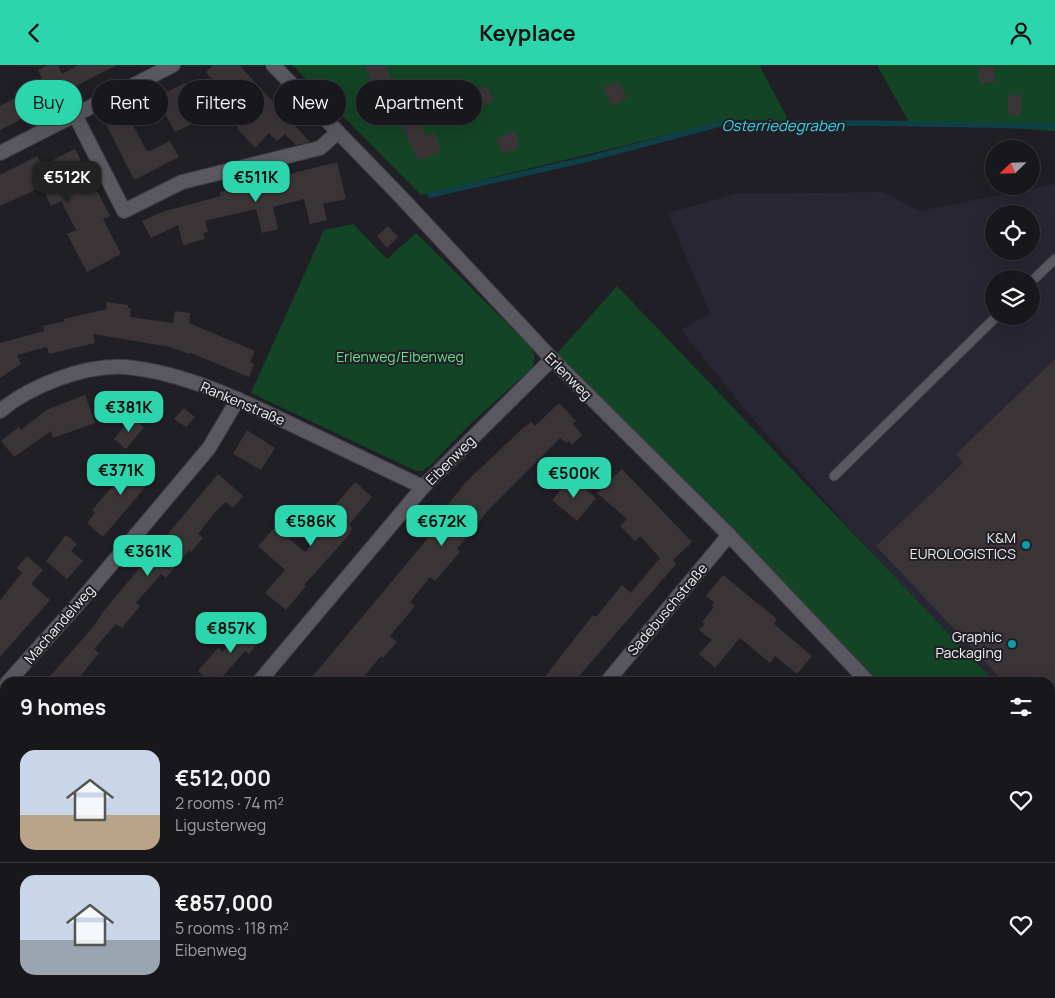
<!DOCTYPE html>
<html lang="en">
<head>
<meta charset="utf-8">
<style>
	:root { --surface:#18171c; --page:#252429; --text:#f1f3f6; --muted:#9f9fa3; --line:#36363b; --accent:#2cd5ab }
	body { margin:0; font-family:Manrope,sans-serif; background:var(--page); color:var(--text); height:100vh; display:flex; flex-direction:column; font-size:19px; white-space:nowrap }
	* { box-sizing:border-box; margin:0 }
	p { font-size:16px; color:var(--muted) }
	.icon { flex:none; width:28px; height:28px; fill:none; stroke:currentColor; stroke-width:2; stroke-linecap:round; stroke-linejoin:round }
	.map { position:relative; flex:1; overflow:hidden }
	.side { position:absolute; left:0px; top:612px; width:1055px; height:321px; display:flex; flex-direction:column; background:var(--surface); border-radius:15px 15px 0 0; box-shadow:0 5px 20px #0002,0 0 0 1px var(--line) }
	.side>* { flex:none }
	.hud { position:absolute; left:15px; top:15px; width:500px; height:45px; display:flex; gap:10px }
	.needle { width:32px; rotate:247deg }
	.fabs { position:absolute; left:985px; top:75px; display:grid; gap:10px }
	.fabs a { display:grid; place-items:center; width:55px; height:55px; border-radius:50%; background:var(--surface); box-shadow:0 5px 20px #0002,0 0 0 1px var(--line); font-size:25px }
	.price { position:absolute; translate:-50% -42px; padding:0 11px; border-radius:10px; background:var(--accent); color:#111; font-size:16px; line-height:32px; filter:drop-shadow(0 1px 2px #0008) }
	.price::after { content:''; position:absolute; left:50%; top:30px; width:15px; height:11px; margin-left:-8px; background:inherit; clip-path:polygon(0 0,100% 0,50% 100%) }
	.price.active { background:#222; color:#fff }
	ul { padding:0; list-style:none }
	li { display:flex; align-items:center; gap:15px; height:125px; padding:0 20px }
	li+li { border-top:1px solid var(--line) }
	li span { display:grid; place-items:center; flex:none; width:140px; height:100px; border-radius:15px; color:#555 }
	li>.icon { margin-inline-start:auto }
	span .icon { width:60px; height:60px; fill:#fffc; stroke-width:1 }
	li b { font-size:21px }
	h2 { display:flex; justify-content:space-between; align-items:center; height:60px; padding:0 20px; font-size:21px }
	.pill { padding:0 18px; border-radius:22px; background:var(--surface); box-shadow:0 5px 20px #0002,0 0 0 1px var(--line); font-size:18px; line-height:45px }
	.pill.active { background:var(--accent); color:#111 }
	header { display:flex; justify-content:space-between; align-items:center; height:65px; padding:0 20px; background:var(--accent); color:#111; font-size:22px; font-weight:700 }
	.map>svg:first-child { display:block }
</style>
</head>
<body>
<header><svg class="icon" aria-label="back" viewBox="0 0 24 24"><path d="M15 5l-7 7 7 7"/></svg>Keyplace<svg class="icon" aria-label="person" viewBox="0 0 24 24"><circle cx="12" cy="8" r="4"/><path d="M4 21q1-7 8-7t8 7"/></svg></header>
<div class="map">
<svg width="1055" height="933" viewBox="0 0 1055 933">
	<rect width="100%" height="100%" fill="#201f26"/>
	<path fill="#282632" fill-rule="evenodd" d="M 1055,119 L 1055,680 L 1050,675 L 1050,618 L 995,617 L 863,479 L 748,348 L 681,265 L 710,248 L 668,148 L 735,129 L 883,127 L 919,146 ZM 994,149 L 1031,149 L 1031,186 L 994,186 ZM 994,214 L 1031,214 L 1031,251 L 994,251 Z"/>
	<g fill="#134425">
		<polygon points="292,0 759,0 789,56 729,55 421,130"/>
		<polygon points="877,0 1055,0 1055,66 909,57"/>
		<path d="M 353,159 L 387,194 L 416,168 L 530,281 C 535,290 536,294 532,303 L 468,361 L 430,401 L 422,406 L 416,406 L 251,328 L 324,165 Z"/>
		<polygon points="617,221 995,617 862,617 552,294"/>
		<polygon points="1050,675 1055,680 1055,819 1050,813"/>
	</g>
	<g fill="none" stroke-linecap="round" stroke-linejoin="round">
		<polyline stroke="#104047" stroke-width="5.5" points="430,130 588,94 720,59 872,58 1055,61"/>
	</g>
	<g fill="#3b3437">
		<polygon points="48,0 58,0 62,9 79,0 117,0 70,24 73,29 49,41 46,35 18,50 20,55 0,65 0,41 44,18 38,5"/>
		<polygon points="213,0 239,0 310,77 296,80 285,69 277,76 269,68 255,83 237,63 251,50 228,25 226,27 220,22 206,7"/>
		<polygon points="364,0 385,0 394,18 377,27"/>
		<polygon points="994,2 995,17 979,18 978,3"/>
		<polygon points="618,16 627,33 612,41 603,23"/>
		<polygon points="185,18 191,31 184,35 196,57 175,67 163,45 133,60 146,85 150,86 170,76 179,92 134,115 105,57"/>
		<polygon points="486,20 494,35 480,42 472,28"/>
		<rect x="1008" y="30" width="13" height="20"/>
		<polygon points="417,52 426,71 434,67 442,85 419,96 401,60"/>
		<polygon points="515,66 520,82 503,89 496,74"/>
		<polygon points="75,84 110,151 103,154 121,189 87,207 67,169 76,165 61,136 51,141 42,122 0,141 0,110 37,91 41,98 45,99"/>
		<polygon points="337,97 346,134 323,139 327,155 310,159 304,134 273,142 278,164 262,168 256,144 205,156 208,167 203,168 205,174 183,180 178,160 151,173 142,156 162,147 221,131 220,127"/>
		<polygon points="388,161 398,172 387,183 377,171"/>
		<polygon points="106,237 128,240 128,243 131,244 130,252 173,258 175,246 190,248 189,258 255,286 250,297 254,299 249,312 191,288 190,289 170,282 93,269 95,278 49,289 47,282 17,290 21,299 0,313 0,278 44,266 43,261 65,256 64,254 107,244"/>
		<polygon points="1055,294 1055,618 1005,618 876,481 963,398 956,389"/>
		<polygon points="85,330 95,358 53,373 51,366 14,392 1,376 19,362 21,365 46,345"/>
		<polygon points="559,338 576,356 573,359 582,370 572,380 569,376 566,378 560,373 489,444 457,484 460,487 435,516 430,512 410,537 415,541 390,571 397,577 383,593 381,591 359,618 307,618 453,443 448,439 466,417 524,362 531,357 535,361"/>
		<polygon points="184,343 195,352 186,362 174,354"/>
		<polygon points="132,352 144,362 126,384 114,374"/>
		<polygon points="247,365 275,383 261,405 233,389"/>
		<polygon points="138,392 157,408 103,472 87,458 95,448 92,445"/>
		<polygon points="622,404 692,477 673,495 676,499 573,618 540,618 593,550 596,552 622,520 631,528 660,493 640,471 635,476 620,461 627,454 597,428"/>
		<polygon points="218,409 243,431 233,443 226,437 217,445 198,469 203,473 191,487 189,485 166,513 161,509 136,538 140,541 122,563 116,559 94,584 99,588 75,618 44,618 94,561 103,547"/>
		<polygon points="571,413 596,433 577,456 552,435"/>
		<polygon points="355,417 372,432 349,460 352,463 349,470 304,520 306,521 286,545 265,528 285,505 258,481 275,462 305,487 324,465 318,460"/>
		<polygon points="66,470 77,479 71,486 83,496 67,514 46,496"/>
		<polygon points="27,491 43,505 31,519 50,535 0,592 0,535 22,508 17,503"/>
		<polygon points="723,510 777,554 774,559 812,591 797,609 775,591 770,598 740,573 715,603 699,589 712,575 699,565 705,559 702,557 714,542 712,540 714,537 706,531"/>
		<polygon points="248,557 264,570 249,589 245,586 217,618 211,618 198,606 218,583 223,587"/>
	</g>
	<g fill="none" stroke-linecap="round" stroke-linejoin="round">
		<g stroke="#3d3c41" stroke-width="11">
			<g id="service">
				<polyline points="1031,217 1055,194"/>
				<polyline points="834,411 997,251"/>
				<polyline points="0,856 5,846"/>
			</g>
		</g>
		<g stroke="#3d3c41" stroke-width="16">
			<g id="minor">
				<polyline points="273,0 400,131 552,294 729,470 869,618"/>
				<polyline points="75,50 124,146 182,117 320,83 338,67"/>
				<polyline points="0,88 173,0"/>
				<path d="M 0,346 C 30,321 85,299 126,302 C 186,308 243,336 297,362 C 339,382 381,402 423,422"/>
				<polyline points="7,618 77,540 209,383 238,334"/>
				<polyline points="258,618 423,422 552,294"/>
				<polyline points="606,618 729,470"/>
				<polyline points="0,724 5,729"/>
				<polyline points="0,770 5,775"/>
				<polyline points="1050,811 1055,817"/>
				<polyline points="175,929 179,933"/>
				<polyline points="340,933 344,929"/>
				<polyline points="672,933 676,929"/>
			</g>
		</g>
		<use href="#service" stroke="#59575f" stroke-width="9"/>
		<use href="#minor" stroke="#59575f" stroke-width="14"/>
	</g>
	<g fill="#0f9aa8" stroke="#201f26" stroke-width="2">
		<circle cx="1026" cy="480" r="5"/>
		<circle cx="1012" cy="579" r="5"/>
	</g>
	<g text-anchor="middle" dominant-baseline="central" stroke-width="4" stroke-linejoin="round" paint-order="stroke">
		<g font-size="14" fill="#66df8f" stroke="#201f26">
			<text x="400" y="291">Erlenweg/Eibenweg</text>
		</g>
		<g font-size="14" fill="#f0f0f4" stroke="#201f26">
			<text transform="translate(569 311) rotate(45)">Erlenweg</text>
			<text transform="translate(243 338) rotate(23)">Rankenstraße</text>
			<text transform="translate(450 395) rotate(-45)">Eibenweg</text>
			<text transform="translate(667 544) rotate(-50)">Sadebuschstraße</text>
			<text transform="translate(59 559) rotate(-49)">Machandelweg</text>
		</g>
		<g font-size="14" fill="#f0f0f4" stroke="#201f26" text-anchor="end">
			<text x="1016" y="472">K&amp;M<tspan x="1016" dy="16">EUROLOGISTICS</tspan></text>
			<text x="1002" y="571">Graphic<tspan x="1002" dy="16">Packaging</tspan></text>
		</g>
		<g font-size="15" font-style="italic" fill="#38d5e8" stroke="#201f26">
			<text x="783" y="60">Osterriedegraben</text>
		</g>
	</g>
</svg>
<div class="fabs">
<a><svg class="needle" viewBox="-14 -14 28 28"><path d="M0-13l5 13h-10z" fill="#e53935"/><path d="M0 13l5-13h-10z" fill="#9f9fa3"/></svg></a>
<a><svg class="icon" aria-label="locate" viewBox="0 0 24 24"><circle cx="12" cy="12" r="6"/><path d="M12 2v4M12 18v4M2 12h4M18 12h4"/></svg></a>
<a><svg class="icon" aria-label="layers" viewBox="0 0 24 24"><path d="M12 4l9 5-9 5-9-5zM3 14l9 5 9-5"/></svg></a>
</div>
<b class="price active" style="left:67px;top:138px">€512K</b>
<b class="price" style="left:256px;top:138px">€511K</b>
<b class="price" style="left:129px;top:368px">€381K</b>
<b class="price" style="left:121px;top:431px">€371K</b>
<b class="price" style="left:574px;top:434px">€500K</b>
<b class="price" style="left:311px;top:482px">€586K</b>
<b class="price" style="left:442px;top:482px">€672K</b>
<b class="price" style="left:148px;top:512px">€361K</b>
<b class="price" style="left:231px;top:589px">€857K</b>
<div class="hud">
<a class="pill active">Buy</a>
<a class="pill">Rent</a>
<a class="pill">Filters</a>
<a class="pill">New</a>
<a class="pill">Apartment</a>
</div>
<section class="side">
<h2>9 homes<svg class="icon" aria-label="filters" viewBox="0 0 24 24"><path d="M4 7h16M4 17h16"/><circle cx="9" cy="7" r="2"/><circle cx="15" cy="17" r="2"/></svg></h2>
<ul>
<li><span style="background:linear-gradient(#c9d6e8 65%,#b9a48a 0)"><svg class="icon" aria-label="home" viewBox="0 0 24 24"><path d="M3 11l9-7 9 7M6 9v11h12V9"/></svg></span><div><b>€512,000</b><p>2 rooms · 74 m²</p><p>Ligusterweg</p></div><svg class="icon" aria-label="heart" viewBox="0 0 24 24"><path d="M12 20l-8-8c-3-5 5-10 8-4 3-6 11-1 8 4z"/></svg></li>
<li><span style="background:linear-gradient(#c9d6e8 65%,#9aa5b1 0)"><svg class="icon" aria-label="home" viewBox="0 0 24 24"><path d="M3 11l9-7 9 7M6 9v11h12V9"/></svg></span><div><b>€857,000</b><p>5 rooms · 118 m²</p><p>Eibenweg</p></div><svg class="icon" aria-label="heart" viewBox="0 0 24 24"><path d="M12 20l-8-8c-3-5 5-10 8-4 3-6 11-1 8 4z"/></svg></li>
</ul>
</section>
</div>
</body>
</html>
